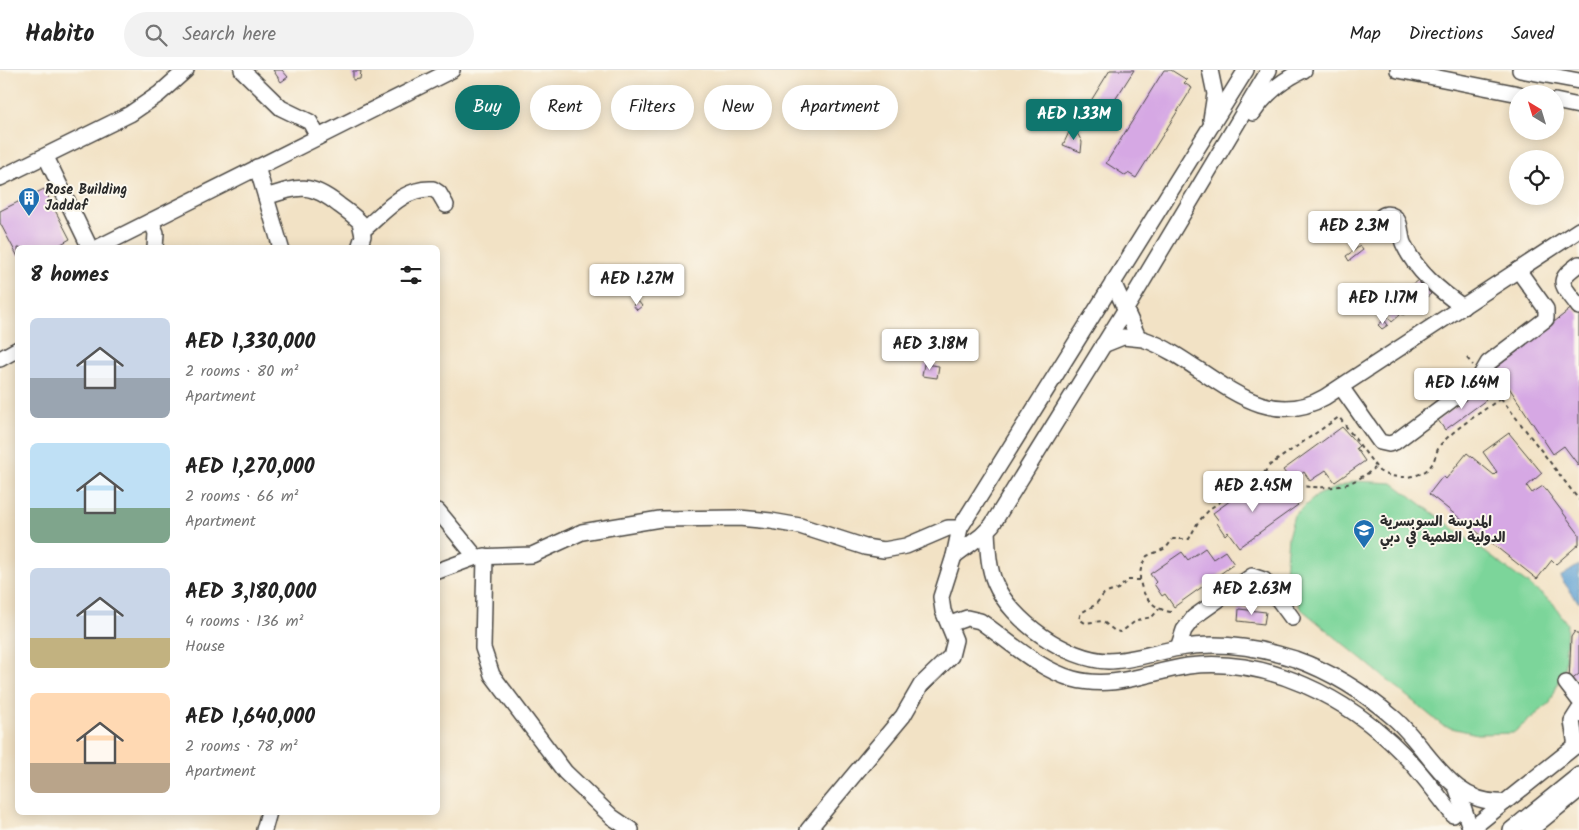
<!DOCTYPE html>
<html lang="en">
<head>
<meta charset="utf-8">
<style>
	:root { --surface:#fff; --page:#f2f2f2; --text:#222; --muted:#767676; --line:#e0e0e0; --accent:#0f766e }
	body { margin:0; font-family:Kalam,"Playpen Sans Arabic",sans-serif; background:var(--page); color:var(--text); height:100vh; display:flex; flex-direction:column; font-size:19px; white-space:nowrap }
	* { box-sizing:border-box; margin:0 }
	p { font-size:16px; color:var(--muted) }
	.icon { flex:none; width:28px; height:28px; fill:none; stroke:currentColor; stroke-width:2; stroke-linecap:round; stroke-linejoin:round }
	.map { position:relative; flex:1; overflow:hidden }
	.drawer { position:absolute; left:15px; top:175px; width:425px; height:570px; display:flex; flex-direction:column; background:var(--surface); border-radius:8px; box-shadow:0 2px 12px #0003 }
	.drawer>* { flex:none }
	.hud { position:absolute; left:455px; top:15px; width:475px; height:45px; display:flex; gap:10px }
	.needle { width:32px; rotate:322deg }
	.controls { position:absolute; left:1509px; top:15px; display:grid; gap:10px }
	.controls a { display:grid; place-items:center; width:55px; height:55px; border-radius:50%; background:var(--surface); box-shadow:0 2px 12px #0003; font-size:25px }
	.price { position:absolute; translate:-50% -42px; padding:0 11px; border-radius:5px; background:#fff; color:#222; font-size:16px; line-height:32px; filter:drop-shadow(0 1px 2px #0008) }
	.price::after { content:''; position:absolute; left:50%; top:30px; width:15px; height:11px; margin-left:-8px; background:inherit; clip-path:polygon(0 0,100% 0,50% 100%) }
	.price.selected { background:var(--accent); color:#fff }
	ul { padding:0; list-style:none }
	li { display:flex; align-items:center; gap:15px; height:125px; padding:0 15px }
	li span { display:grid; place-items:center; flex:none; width:140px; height:100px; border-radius:8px; color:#555 }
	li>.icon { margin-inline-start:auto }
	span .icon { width:60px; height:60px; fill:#fffc; stroke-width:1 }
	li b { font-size:21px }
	h2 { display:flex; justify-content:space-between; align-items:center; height:60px; padding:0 15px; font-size:21px }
	.tag { padding:0 18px; border-radius:22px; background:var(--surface); box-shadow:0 2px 12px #0003; font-size:18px; line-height:45px }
	.tag.selected { background:var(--accent); color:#fff }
	header { display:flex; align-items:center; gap:30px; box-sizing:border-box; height:70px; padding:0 25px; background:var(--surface); border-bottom:1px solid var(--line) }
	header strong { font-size:24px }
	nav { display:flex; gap:28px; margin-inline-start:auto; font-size:18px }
	.search { width:350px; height:45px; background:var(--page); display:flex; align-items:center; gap:12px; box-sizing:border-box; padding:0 18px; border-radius:28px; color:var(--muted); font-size:19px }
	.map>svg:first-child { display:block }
</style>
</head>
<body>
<header>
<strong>Habito</strong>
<div class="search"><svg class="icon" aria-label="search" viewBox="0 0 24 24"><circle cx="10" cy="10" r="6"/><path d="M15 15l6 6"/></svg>Search here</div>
<nav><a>Map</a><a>Directions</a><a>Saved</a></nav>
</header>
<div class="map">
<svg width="1579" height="760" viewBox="0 0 1579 760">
	<rect width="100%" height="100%" fill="#fbf7ec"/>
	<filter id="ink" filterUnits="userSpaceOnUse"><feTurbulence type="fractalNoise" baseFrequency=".02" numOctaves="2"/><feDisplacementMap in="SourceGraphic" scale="10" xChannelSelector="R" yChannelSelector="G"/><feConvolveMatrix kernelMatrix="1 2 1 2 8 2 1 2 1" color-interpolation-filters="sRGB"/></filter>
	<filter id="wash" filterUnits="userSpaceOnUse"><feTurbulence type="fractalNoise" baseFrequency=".0096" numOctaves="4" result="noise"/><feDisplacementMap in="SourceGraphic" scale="20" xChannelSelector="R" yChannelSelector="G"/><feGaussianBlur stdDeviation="1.12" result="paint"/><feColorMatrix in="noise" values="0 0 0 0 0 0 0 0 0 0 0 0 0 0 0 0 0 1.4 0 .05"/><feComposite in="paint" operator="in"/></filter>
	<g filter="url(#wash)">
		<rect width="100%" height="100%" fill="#f2e2c5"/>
		<polygon fill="#7cd59a" stroke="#548062" points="1355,411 1393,413 1553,533 1567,554 1565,596 1550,633 1513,663 1477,664 1443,656 1300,538 1285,503 1288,467 1294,445 1319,424"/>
		<polygon fill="#5ea0d2" stroke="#44667e" points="1579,495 1579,533 1560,507"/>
		<g id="blocks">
			<g fill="#d6a8e4">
				<polygon points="273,0 282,0 288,7 281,12"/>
				<polygon points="1110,0 1134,0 1106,44 1089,34"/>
				<polygon points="1164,0 1171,0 1187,10 1184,13 1192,18 1136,108 1128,103 1126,106 1106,93"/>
				<polygon points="353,1 361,1 360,9 353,10"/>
				<polygon points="1075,59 1082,72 1081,82 1063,75 1070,60"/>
				<polygon points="44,119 70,169 54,178 18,178 18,187 0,153 0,141"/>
				<polygon points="1360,176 1363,180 1349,191 1346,186"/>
				<polygon points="1418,210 1421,214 1413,221 1409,217"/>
				<polygon points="1424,216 1431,224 1423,230 1417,222"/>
				<polygon points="1390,223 1400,225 1399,230 1389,228"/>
				<polygon points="1412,224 1419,233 1403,245 1396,236"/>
				<polygon points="1387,227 1392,233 1382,241 1377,236"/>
				<polygon points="638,231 642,236 637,240 633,235"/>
				<polygon points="1394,237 1400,245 1392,252 1385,243"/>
				<polygon points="1573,237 1579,245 1579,396 1564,376 1553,384 1496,298"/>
				<polygon points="1384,250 1388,255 1382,259 1378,255"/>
				<polygon points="924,294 939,296 937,308 922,306"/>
				<polygon points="1478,320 1486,330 1445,360 1438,350"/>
				<polygon points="1342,357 1359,376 1356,378 1365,391 1335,412 1326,400 1310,411 1304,402 1291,411 1283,400"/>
				<polygon points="1509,363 1542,403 1527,416 1532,423 1543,416 1579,464 1579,474 1556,494 1552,490 1537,509 1429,424 1443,406 1446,409 1467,383 1494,405 1497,402 1483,382"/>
				<polygon points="1269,415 1277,426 1287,420 1298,435 1239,477 1228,462 1225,465 1217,453 1219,451 1213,443 1245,420 1251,428"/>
				<polygon points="1205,478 1213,489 1225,481 1234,494 1174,537 1165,524 1162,526 1154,514 1156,512 1150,504 1182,482 1188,490"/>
				<polygon points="1239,539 1266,542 1264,554 1238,551"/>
				<polygon points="1575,561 1579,566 1579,604 1569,612 1571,567"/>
			</g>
		</g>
	</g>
	<g filter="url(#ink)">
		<use href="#blocks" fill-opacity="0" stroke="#494642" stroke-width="1"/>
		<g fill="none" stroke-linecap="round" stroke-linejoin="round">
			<g stroke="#494642" stroke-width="18">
				<g id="minor">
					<polyline points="242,0 281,38 310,52 318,67"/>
					<polyline points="1210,0 1215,24 1211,50"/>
					<polyline points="1398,0 1519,24"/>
					<polyline points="1520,0 1579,11"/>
					<polyline points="1555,31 1579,36"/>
					<path d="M 1253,43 C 1266,23 1282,10 1304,0"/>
					<polyline points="46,87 90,178"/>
					<polyline points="257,97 281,178"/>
					<polyline points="0,108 130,44 159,24 186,0"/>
					<path d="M 266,127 C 299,116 310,112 339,135 C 346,140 354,146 360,152 L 363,166 L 359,178"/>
					<polyline points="151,151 156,163 155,178"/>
					<path d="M 1375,159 C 1376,150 1384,140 1393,146 C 1403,152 1399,166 1404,175 C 1417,202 1439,220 1463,237"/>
					<path d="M 363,160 C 384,143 403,117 433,119 L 439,123 L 446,135"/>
					<polyline points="97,178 452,0"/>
					<path d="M 1579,194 C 1553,213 1563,214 1579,237"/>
					<polyline points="1113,212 1138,267"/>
					<path d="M 1103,275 L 1123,267 L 1143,269 C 1204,289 1256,367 1325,327 L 1579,160"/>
					<polyline points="0,289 18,279"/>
					<polyline points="1341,317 1380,372 1389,374 1395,372 1478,310 1488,293 1546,249 1546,239 1518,200"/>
					<polyline points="438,441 476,487"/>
					<path d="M 987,461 C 988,478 988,496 995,513 C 1011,551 1067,590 1108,591 C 1132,591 1156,582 1179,578 C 1217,571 1258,577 1295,589 C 1332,602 1365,623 1395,649 C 1430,680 1451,736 1505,732"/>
					<polyline points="485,486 483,578 492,605 565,702 612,747 631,760"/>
					<polyline points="954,486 981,466 992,455 1132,229 1269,0"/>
					<polyline points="438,501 476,487 532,485 582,462 660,449 739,448 771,451 800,456 865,477 884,480 906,476 948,458 960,458"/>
					<path d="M 950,554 L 967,548 L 980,551 C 1009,571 1038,599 1073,609 C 1114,620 1148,602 1188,596 C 1268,586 1348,628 1402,683 C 1421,702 1437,724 1453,745"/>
					<polyline points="1178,578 1184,560 1194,547 1252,506 1264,510 1292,548"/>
					<polyline points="1566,613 1579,630"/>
					<polyline points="1576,676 1572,651 1579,640"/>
					<polyline points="1457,719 1471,760"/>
					<polyline points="264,760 269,742"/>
					<polyline points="808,760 903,646 921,615 951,586 955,570 943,541 941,527 954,486 960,458 1246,0"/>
					<polyline points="1470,760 1579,673"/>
					<polyline points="1511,760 1579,705"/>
					<polyline points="1530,760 1579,720"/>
				</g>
			</g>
			<g stroke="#494642" stroke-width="2" stroke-dasharray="4 4" stroke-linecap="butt">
				<polyline points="1467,288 1473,295"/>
				<polyline points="1491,315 1579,430"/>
				<path d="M 1266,403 L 1274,413 L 1279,409 L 1285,415 C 1325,417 1341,424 1375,398"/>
				<polyline points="1140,510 1128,510 1118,519 1104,524 1095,535 1081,543 1079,549 1085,553 1102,551 1115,561 1121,562 1137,550 1152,547 1159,539"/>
				<path d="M 1171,542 C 1144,538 1131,508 1147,486 L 1166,478 L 1173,469 L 1189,469 L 1198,452 L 1211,438 L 1248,412 L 1261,407 L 1270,395 L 1339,347 L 1379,401 C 1392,410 1423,410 1432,394 C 1436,388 1436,379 1442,373 C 1458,356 1482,342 1501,328"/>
			</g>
			<use href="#minor" stroke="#fff" stroke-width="15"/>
		</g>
	</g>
	<defs>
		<g id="building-pin" transform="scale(1.125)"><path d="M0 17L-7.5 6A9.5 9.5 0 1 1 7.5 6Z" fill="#1f6fb2" stroke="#fbf7ec"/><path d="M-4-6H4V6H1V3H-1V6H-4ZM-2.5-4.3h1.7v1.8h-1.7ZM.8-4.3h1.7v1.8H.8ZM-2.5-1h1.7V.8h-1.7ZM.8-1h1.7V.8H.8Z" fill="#fff"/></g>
		<g id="school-pin" transform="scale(1.125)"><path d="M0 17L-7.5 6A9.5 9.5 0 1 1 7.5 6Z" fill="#1f6fb2" stroke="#fbf7ec"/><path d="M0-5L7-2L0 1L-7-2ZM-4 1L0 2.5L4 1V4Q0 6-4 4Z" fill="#fff"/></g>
	</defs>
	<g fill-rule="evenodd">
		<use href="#building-pin" x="29" y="128"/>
		<use href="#school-pin" x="1364" y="460"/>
	</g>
	<g text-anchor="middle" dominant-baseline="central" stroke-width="4" stroke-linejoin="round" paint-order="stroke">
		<g font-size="14" font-weight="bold" fill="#2b2b2b" stroke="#fbf7ec" text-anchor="start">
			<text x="45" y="120">Rose Building<tspan x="45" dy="16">Jaddaf</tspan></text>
			<text x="1380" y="452">المدرسة السويسرية<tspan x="1380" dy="16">الدولية العلمية في دبي</tspan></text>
		</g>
	</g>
</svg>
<div class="controls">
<a><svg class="needle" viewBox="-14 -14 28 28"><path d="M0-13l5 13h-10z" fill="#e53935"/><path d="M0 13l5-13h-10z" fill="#767676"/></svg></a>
<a><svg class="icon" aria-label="locate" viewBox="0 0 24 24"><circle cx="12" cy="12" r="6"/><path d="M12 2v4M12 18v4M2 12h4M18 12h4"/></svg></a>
</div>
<b class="price selected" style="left:1074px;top:71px">AED 1.33M</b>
<b class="price" style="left:1354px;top:183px">AED 2.3M</b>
<b class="price" style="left:637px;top:236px">AED 1.27M</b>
<b class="price" style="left:1383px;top:255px">AED 1.17M</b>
<b class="price" style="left:930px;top:301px">AED 3.18M</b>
<b class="price" style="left:1462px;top:340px">AED 1.64M</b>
<b class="price" style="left:1253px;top:443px">AED 2.45M</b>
<b class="price" style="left:1252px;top:546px">AED 2.63M</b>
<div class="hud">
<a class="tag selected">Buy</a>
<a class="tag">Rent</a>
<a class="tag">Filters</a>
<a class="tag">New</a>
<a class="tag">Apartment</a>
</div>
<section class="drawer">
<h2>8 homes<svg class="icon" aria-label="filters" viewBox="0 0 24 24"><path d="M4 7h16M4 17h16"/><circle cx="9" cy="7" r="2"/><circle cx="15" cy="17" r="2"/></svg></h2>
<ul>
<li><span style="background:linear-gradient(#c9d6e8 60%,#9aa5b1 0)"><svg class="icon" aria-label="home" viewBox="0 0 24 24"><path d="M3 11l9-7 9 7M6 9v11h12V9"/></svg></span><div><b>AED 1,330,000</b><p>2 rooms · 80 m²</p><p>Apartment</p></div></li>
<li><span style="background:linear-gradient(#bfe0f5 65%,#7fa58c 0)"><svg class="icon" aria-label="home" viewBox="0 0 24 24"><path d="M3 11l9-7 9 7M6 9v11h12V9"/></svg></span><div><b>AED 1,270,000</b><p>2 rooms · 66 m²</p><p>Apartment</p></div></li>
<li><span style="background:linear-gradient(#c9d6e8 70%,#c2b280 0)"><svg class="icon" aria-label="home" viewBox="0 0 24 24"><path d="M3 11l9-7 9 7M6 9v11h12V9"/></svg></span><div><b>AED 3,180,000</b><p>4 rooms · 136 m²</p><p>House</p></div></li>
<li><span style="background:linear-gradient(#ffd9b3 70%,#b9a48a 0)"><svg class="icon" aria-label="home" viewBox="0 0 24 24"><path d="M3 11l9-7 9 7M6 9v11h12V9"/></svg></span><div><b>AED 1,640,000</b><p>2 rooms · 78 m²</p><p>Apartment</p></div></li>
</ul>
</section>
</div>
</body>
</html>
